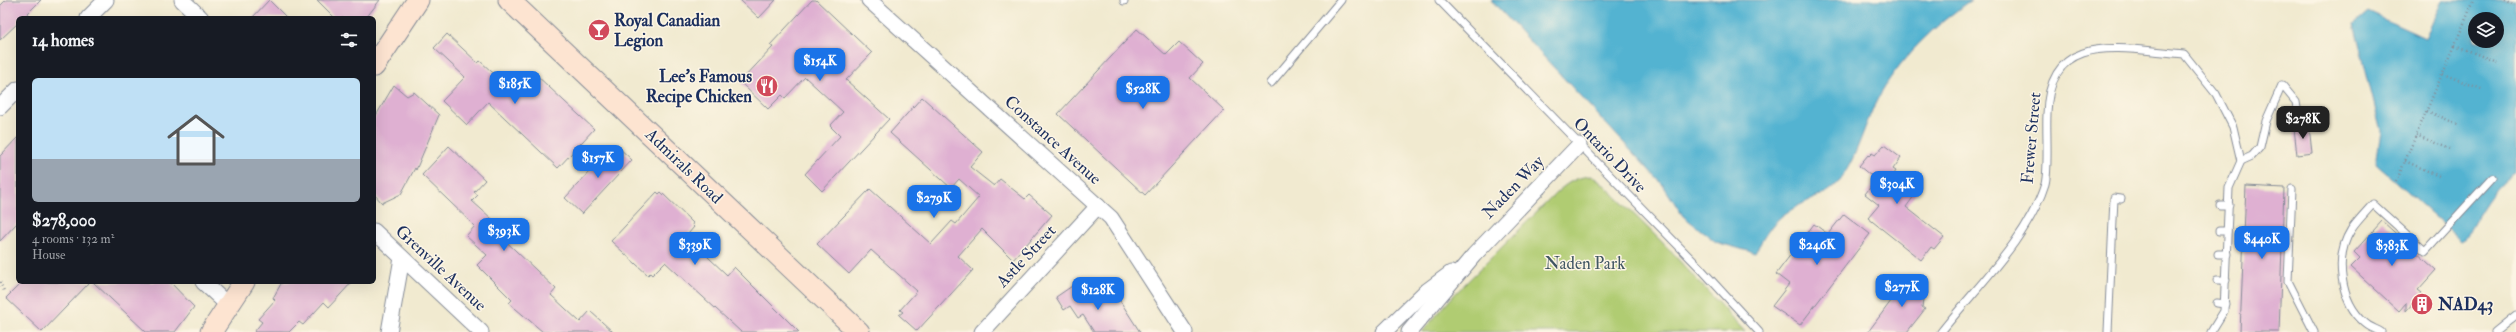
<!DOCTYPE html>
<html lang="en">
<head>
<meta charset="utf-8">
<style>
	:root { --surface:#171b24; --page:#242831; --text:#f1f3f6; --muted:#9ea1a6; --line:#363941; --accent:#1a73e8 }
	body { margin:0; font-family:"IM FELL Double Pica",serif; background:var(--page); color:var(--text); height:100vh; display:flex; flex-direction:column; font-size:15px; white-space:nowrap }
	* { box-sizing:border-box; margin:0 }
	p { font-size:13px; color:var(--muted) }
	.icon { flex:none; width:22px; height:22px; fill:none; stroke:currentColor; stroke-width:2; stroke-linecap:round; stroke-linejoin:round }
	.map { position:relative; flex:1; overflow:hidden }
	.drawer { position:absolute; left:16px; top:16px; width:360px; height:268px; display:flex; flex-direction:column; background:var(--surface); border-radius:6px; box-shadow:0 4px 16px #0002 }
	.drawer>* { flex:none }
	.buttons { position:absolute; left:2468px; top:12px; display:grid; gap:8px }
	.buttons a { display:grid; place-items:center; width:36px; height:36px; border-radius:50%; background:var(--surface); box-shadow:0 4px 16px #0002; font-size:20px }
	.price { position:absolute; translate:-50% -34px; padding:0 9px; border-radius:8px; background:var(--accent); color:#fff; font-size:13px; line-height:26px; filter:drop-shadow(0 1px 2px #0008) }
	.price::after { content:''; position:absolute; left:50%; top:24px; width:12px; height:9px; margin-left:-6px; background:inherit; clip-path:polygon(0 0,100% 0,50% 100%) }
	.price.active { background:#222; color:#fff }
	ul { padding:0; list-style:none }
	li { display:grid; align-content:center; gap:8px; height:212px; padding:0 16px }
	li+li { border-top:1px solid var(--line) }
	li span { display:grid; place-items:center; height:124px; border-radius:6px; color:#555 }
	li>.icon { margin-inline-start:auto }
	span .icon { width:72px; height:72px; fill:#fffc; stroke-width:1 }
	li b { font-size:17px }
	h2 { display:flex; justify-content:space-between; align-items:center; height:48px; padding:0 16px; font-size:17px }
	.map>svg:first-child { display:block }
</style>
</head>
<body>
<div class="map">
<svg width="2516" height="332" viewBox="0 0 2516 332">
	<rect width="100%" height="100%" fill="#fcf5e5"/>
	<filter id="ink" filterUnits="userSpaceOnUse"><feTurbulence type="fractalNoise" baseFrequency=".025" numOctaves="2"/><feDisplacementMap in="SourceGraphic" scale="8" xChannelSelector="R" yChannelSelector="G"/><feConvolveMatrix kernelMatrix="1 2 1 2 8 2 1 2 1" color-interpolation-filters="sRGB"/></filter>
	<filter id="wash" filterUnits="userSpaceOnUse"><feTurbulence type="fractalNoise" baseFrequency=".012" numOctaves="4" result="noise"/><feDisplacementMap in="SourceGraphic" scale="16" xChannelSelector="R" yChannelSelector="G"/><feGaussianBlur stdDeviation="0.9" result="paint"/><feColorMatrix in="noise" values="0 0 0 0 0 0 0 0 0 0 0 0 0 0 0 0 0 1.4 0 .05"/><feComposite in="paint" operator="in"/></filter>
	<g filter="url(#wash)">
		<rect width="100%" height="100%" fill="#f1ead0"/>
		<path fill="#b0cc72" stroke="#667e68" d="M 1591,176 L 1599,180 L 1662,242 L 1745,332 L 1422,332 L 1455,294 L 1556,193 C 1567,183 1576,177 1591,176 Z"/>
		<g fill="#52b3d1" stroke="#367198" fill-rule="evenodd">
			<path d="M 1491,0 L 1972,0 C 1935,24 1897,61 1877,100 C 1863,127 1855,166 1834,187 C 1828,193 1817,196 1810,200 C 1778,215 1772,222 1755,253 L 1716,242 L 1683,216 L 1663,185 Z"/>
			<path d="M 2443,0 L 2516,0 L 2516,173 C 2493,186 2478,215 2466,237 L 2461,240 L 2376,164 L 2381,131 L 2354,24 L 2368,12 L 2425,38 ZM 2475,19 L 2497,19 L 2497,41 L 2475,41 Z"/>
		</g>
		<g id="blocks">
			<g fill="#dfb0d2">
				<polygon points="6,0 41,0 23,18 18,18 18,23 0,40 0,6"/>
				<polygon points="269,0 287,18 252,18"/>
				<polygon points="317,0 380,0 366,18 335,18"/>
				<polygon points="740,0 776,0 759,18"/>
				<polygon points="812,0 816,0 872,53 846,80 889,119 822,191 805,174 840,136 830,126 843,112 805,77 785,98 782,95 768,109 740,82 773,47 770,45"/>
				<polygon points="1137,29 1166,55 1179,42 1203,64 1190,78 1224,110 1145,195 1058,114"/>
				<polygon points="447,34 478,63 480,61 515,93 534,73 594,129 558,168 488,102 467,125 442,101 465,77 434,48"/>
				<polygon points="394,85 407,96 414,92 439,115 416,170 415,168 401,194 382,203 374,194 374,119"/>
				<polygon points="922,97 983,152 970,167 994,186 1000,179 1025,199 1029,195 1052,215 1013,260 982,229 958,256 973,270 917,331 899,315 903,312 900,310 917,291 871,250 849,274 817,244 870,189 931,244 952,221 956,224 979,197 959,179 951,188 890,133"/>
				<polygon points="2309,126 2312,153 2297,155 2294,128"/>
				<polygon points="18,137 18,222 0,241 0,156"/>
				<polygon points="615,144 632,160 582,214 565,198"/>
				<polygon points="1884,145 1901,158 1893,169 1896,171 1894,174 1917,192 1906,207 1944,237 1934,249 1931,247 1921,260 1868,218 1879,205 1865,194 1876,180 1859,166 1868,155 1869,156 1872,153 1875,155"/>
				<polygon points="449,146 485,180 474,192 478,195 472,201 501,227 496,232 556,289 551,295 580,322 590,311 613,332 543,332 509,303 512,300 477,265 487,255 466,236 475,226 422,175"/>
				<polygon points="2246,186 2284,188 2279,332 2240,332"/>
				<polygon points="657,192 659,194 661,192 693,223 692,225 694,227 688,234 709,255 708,257 727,275 734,267 799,332 741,332 665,262 652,275 650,273 648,275 611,241"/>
				<polygon points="1844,214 1870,234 1800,325 1772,306 1789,284 1776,274 1814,224 1828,234"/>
				<polygon points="2382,221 2436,270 2418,290 2422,293 2406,311 2406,303 2399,311 2351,267 2360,258 2354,252"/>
				<polygon points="1897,277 1926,282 1922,307 1925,309 1907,332 1868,332 1894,297"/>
				<polygon points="22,282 90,282 42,332 6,298"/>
				<polygon points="93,282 170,282 194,307 175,332 146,332"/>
				<polygon points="282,282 352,282 329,307 324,302 303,325 299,322 289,332 254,332 262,322 258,319 275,300 273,298"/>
				<polygon points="1078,282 1094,304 1107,295 1109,297 1115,293 1140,332 1094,332 1083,315 1078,318 1070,306 1064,310 1056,297"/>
			</g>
		</g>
	</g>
	<g filter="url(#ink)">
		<use href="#blocks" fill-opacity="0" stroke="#868c97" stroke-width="1"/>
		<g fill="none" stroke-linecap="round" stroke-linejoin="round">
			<g stroke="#868c97" stroke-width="9">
				<g id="service">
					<polyline points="1124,0 1124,1"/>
					<polyline points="1439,0 1702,270 1759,332"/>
					<polyline points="1271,83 1341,0"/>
					<polyline points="2241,161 2252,156 2260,147 2266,121 2282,85 2296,102 2299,120"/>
					<polyline points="2292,189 2288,281 2314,332"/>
					<polyline points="2220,205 2229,205"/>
					<polyline points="2219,231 2227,231"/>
					<polyline points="2218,254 2227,254"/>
					<polyline points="2217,280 2226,280"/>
					<polyline points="2217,303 2225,304"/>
					<path d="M 1941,332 C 1976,287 2028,239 2045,184 C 2049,168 2046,132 2047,114 C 2049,28 2124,50 2184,54 L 2216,94 L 2233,127 L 2241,161 L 2229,188 L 2224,311 L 2211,332"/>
					<polyline points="2108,332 2114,198 2121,199"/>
					<path d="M 2381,332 C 2376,329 2369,327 2365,323 C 2340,302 2334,257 2351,230 C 2357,221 2366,212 2373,204 L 2425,251 L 2492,178"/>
					<polyline points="2495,332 2516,315"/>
				</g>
			</g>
			<g stroke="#868c97" stroke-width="17">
				<g id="minor">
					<polyline points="182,0 201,18"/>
					<polyline points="869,0 1111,218 1185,332"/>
					<polyline points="88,18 106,0"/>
					<polyline points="0,107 18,89"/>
					<polyline points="374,231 481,332"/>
					<polyline points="203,282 229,306"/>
					<polyline points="389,332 402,258"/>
					<polyline points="982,332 1098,206"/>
					<polyline points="1384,332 1424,293 1451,273"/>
					<polyline points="1409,332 1474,255 1579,145"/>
				</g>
			</g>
			<g stroke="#868c97" stroke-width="23">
				<g id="secondary">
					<polyline points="509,0 859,332"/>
					<polyline points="374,66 418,0"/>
					<polyline points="211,332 244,282"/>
				</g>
			</g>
			<g stroke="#868c97" stroke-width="2.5" stroke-dasharray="1 3" stroke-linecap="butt">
				<polyline points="2505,0 2516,5"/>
				<polyline points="2455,45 2496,62"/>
				<polyline points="2443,74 2484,90"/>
				<polyline points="2427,111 2460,125"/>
				<polyline points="2416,135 2450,149"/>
				<polyline points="2405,161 2439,176"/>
				<polyline points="2396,182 2474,0"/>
				<polyline points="0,282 4,291"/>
			</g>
			<use href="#service" stroke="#fff" stroke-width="7"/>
			<use href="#minor" stroke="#fff" stroke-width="15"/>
			<use href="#secondary" stroke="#fde4d1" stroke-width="21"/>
		</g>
	</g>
	<defs>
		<g id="bar-disc" transform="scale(1.15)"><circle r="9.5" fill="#d1495b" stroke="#fcf5e5"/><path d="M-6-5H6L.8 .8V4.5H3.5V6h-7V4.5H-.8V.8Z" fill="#fff"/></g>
		<g id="restaurant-disc" transform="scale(1.15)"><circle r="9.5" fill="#d1495b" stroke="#fcf5e5"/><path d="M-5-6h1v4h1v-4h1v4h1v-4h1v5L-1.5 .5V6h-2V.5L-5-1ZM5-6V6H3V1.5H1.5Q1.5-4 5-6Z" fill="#fff"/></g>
		<g id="building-disc" transform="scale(1.15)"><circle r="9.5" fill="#d1495b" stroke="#fcf5e5"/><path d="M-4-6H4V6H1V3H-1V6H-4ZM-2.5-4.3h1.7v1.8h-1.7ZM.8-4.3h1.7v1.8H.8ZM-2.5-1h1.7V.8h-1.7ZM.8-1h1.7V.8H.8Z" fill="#fff"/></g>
	</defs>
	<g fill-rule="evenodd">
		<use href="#bar-disc" x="599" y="30"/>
		<use href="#restaurant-disc" x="767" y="86"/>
		<use href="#building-disc" x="2422" y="304"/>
	</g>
	<g text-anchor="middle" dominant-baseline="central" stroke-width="3" stroke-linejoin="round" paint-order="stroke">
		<g font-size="17" font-weight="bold" fill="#1b2f5e" stroke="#fcf5e5" text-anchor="start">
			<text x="614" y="20">Royal Canadian<tspan x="614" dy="20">Legion</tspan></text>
			<text x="752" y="76" text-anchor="end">Lee's Famous<tspan x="752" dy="20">Recipe Chicken</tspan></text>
			<text x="2438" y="304">NAD43</text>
		</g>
		<g font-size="17" fill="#1b2f5e" stroke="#fcf5e5">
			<text transform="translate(2031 138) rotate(-85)">Frewer Street</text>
			<text transform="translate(1053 140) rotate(42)">Constance Avenue</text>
			<text transform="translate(1610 155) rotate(46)">Ontario Drive</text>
			<text transform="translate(684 166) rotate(44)">Admirals Road</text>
			<text transform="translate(1513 187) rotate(-46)">Naden Way</text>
			<text transform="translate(1026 256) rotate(-47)">Astle Street</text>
			<text transform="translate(441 268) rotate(43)">Grenville Avenue</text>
		</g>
		<g font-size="17" fill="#405663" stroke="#fcf5e5">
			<text x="1585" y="263">Naden Park</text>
		</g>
	</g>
</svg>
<div class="buttons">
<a><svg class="icon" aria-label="layers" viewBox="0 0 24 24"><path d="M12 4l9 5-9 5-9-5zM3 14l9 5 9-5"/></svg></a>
</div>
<b class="price" style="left:820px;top:82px">$154K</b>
<b class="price" style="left:515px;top:105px">$185K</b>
<b class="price" style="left:1143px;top:110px">$528K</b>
<b class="price active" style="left:2303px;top:140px">$278K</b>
<b class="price" style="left:598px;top:179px">$157K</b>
<b class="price" style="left:1897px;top:205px">$304K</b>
<b class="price" style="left:934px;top:219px">$279K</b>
<b class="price" style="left:504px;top:252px">$393K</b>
<b class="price" style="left:2262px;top:260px">$440K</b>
<b class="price" style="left:695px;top:266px">$339K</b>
<b class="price" style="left:1817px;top:266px">$246K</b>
<b class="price" style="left:2392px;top:267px">$383K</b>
<b class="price" style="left:1902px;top:308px">$277K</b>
<b class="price" style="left:1098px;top:311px">$128K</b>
<section class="drawer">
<h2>14 homes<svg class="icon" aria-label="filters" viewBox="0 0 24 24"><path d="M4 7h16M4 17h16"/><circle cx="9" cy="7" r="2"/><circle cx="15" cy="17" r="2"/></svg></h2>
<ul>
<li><span style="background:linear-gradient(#bfe0f5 65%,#9aa5b1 0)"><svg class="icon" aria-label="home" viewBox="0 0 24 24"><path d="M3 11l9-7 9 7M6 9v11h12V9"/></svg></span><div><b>$278,000</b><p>4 rooms · 132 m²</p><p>House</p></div></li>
</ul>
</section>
</div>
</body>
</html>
